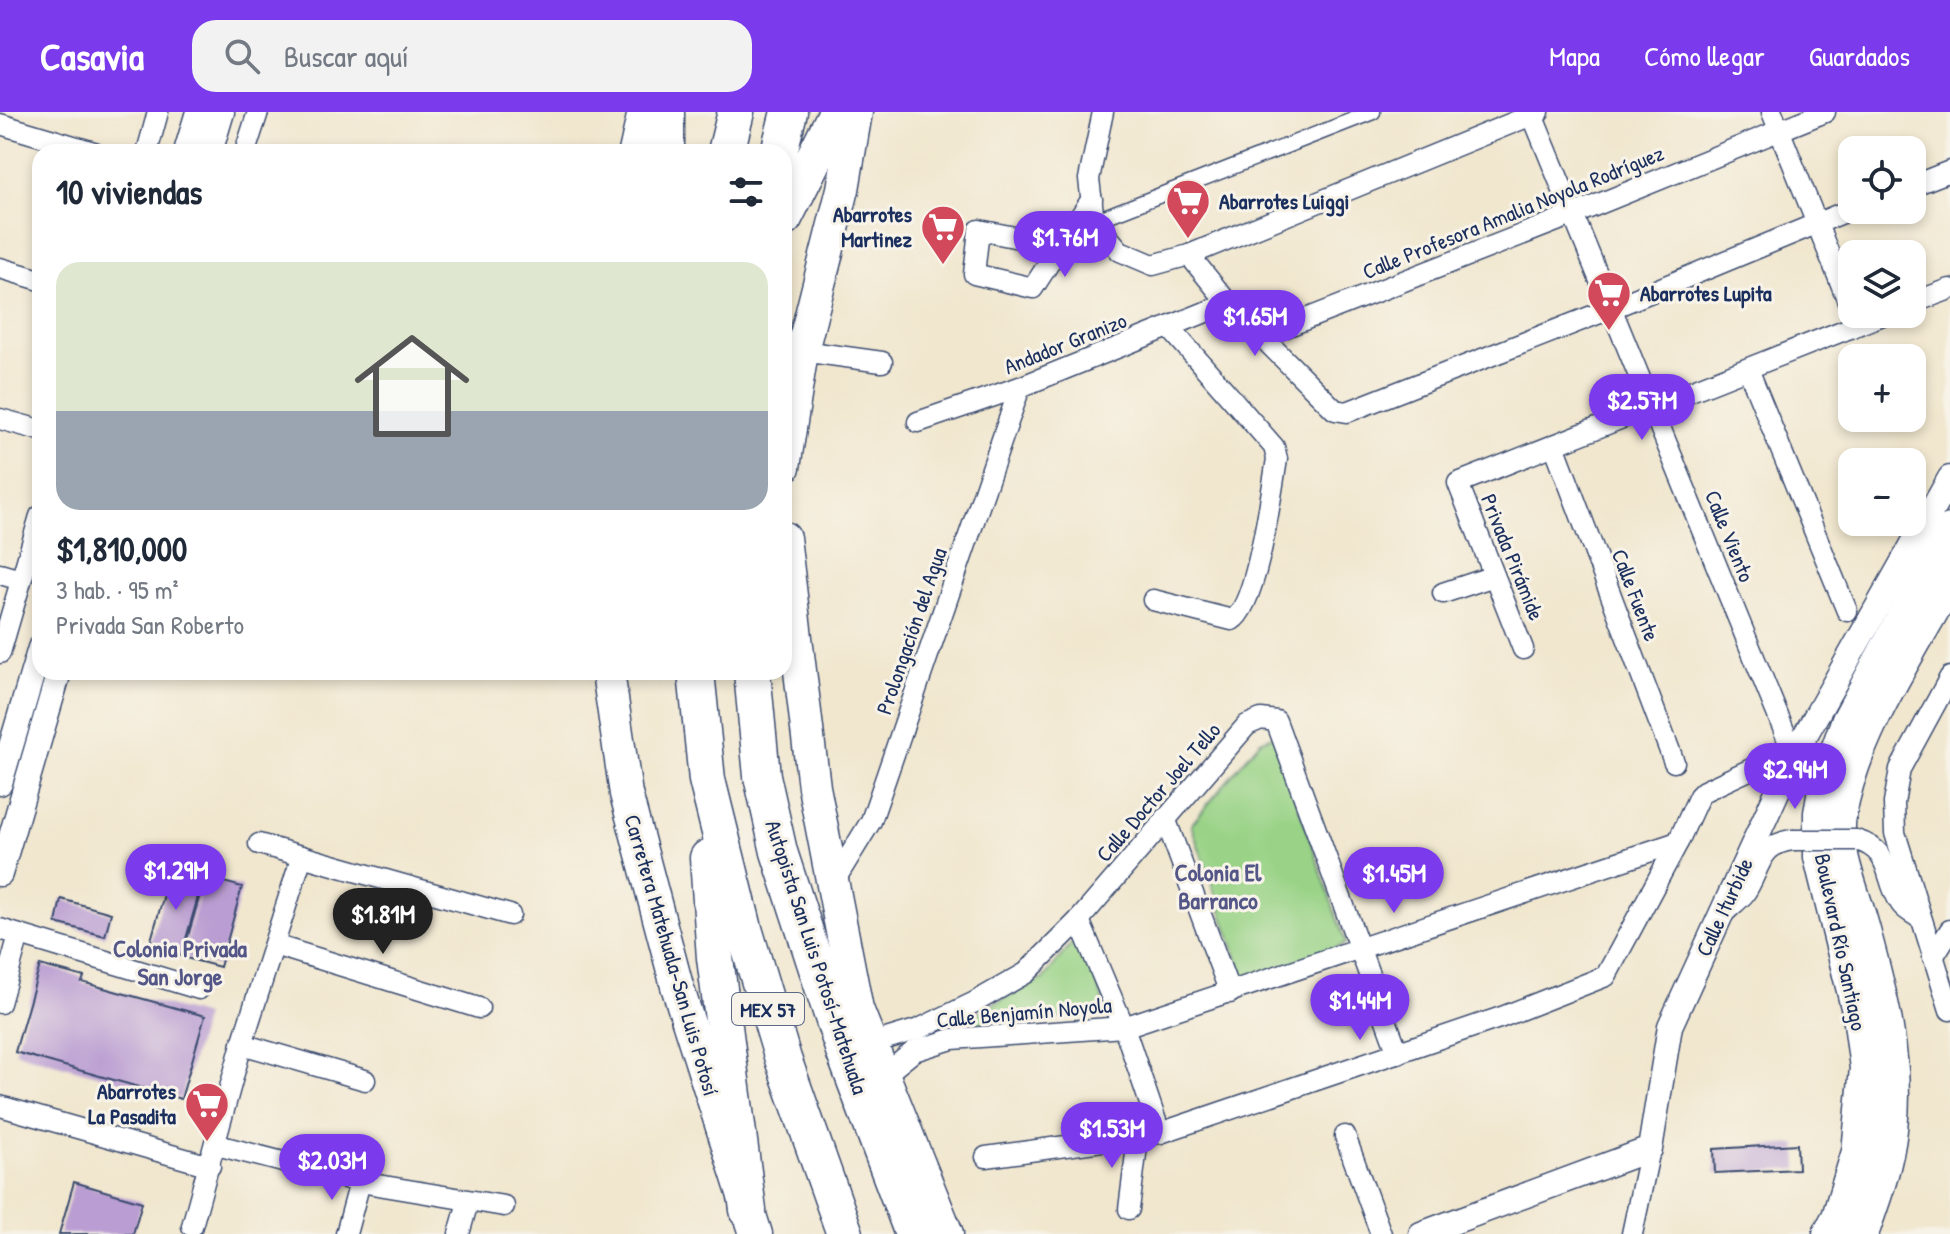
<!DOCTYPE html>
<html lang="es">
<head>
<meta charset="utf-8">
<style>
	:root { --surface:#fff; --page:#f2f2f3; --text:#1f2937; --muted:#747a83; --accent:#7c3aed }
	body { margin:0; font-family:"Patrick Hand",sans-serif; background:var(--page); color:var(--text); height:100vh; display:flex; flex-direction:column; font-size:30px; white-space:nowrap }
	* { box-sizing:border-box; margin:0 }
	p { font-size:26px; color:var(--muted) }
	.icon { flex:none; width:44px; height:44px; fill:none; stroke:currentColor; stroke-width:2; stroke-linecap:round; stroke-linejoin:round }
	.map { position:relative; flex:1; overflow:hidden }
	.sheet { position:absolute; left:32px; top:32px; width:760px; height:536px; display:flex; flex-direction:column; background:var(--surface); border-radius:24px; box-shadow:0 4px 12px #0003 }
	.sheet>* { flex:none }
	.buttons { position:absolute; left:1838px; top:24px; display:grid; gap:16px }
	.buttons a { display:grid; place-items:center; width:88px; height:88px; border-radius:16px; background:var(--surface); box-shadow:0 4px 12px #0003; font-size:40px }
	.price { position:absolute; translate:-50% -68px; padding:0 18px; border-radius:28px; background:var(--accent); color:#fff; font-size:26px; line-height:52px; filter:drop-shadow(0 2px 4px #0008) }
	.price::after { content:''; position:absolute; left:50%; top:48px; width:24px; height:18px; margin-left:-12px; background:inherit; clip-path:polygon(0 0,100% 0,50% 100%) }
	.price.current { background:#222; color:#fff }
	ul { padding:0; list-style:none }
	li { display:grid; align-content:center; gap:16px; height:424px; padding:0 24px }
	li span { display:grid; place-items:center; height:248px; border-radius:24px; color:#555 }
	li>.icon { margin-inline-start:auto }
	span .icon { width:144px; height:144px; fill:#fffc; stroke-width:1 }
	li b { font-size:34px }
	h2 { display:flex; justify-content:space-between; align-items:center; height:96px; padding:0 24px; font-size:34px }
	header { display:flex; align-items:center; gap:48px; box-sizing:border-box; height:112px; padding:0 40px; background:var(--accent); color:#fff }
	header strong { font-size:38px }
	nav { display:flex; gap:44px; margin-inline-start:auto; font-size:28px }
	.search { width:560px; height:72px; background:var(--page); display:flex; align-items:center; gap:20px; box-sizing:border-box; padding:0 28px; border-radius:24px; color:var(--muted); font-size:30px }
	.map>svg:first-child { display:block }
</style>
</head>
<body>
<header>
<strong>Casavia</strong>
<div class="search"><svg class="icon" aria-label="search" viewBox="0 0 24 24"><circle cx="10" cy="10" r="6"/><path d="M15 15l6 6"/></svg>Buscar aquí</div>
<nav><a>Mapa</a><a>Cómo llegar</a><a>Guardados</a></nav>
</header>
<div class="map">
<svg width="1950" height="1122" viewBox="0 0 1950 1122">
	<rect width="100%" height="100%" fill="#f7f3e8"/>
	<filter id="ink" filterUnits="userSpaceOnUse"><feTurbulence type="fractalNoise" baseFrequency=".0125" numOctaves="2"/><feDisplacementMap in="SourceGraphic" scale="16" xChannelSelector="R" yChannelSelector="G"/><feConvolveMatrix kernelMatrix="1 2 1 2 8 2 1 2 1" color-interpolation-filters="sRGB"/></filter>
	<filter id="wash" filterUnits="userSpaceOnUse"><feTurbulence type="fractalNoise" baseFrequency=".006" numOctaves="4" result="noise"/><feDisplacementMap in="SourceGraphic" scale="32" xChannelSelector="R" yChannelSelector="G"/><feGaussianBlur stdDeviation="1.8" result="paint"/><feColorMatrix in="noise" values="0 0 0 0 0 0 0 0 0 0 0 0 0 0 0 0 0 1.4 0 .05"/><feComposite in="paint" operator="in"/></filter>
	<g filter="url(#wash)">
		<rect width="100%" height="100%" fill="#f1e7cf"/>
		<g fill="#9ad387" stroke="#5a8172" stroke-width="2">
			<polygon points="1274,623 1346,832 1245,868 1191,713 1260,629"/>
			<polygon points="1079,822 1107,899 967,919 946,916 1043,867"/>
		</g>
		<g id="blocks">
			<g fill="#ba9dd2">
				<polygon points="172,755 204,764 181,844 149,835"/>
				<polygon points="205,765 242,775 220,855 182,845"/>
				<polygon points="61,787 111,801 105,824 56,811"/>
				<polygon points="40,853 84,865 82,870 205,904 181,987 15,940"/>
				<polygon points="1797,1032 1798,1057 1715,1061 1714,1037"/>
				<polygon points="74,1070 142,1090 133,1122 59,1122"/>
			</g>
		</g>
	</g>
	<g filter="url(#ink)">
		<use href="#blocks" fill-opacity="0" stroke="#3b4b6f" stroke-width="2"/>
		<g fill="none" stroke-linecap="round" stroke-linejoin="round">
			<g stroke="#3b4b6f" stroke-width="17">
				<polyline id="pedestrian" points="1094,109 1373,0"/>
			</g>
			<g stroke="#3b4b6f" stroke-width="23">
				<g id="minor">
					<polyline points="1103,0 1089,67 1094,109 1120,139 1153,153 1189,143 1539,0"/>
					<polyline points="1531,0 1794,643"/>
					<polyline points="1772,0 1852,199"/>
					<polyline points="0,12 94,40"/>
					<polyline points="147,40 158,0"/>
					<polyline points="245,40 258,0"/>
					<polyline points="1912,74 1950,59"/>
					<polyline points="1060,134 1033,176 974,162 979,118 1060,134 1092,87"/>
					<polyline points="1189,143 1228,191 1335,298 1347,300 1610,197 1852,97"/>
					<polyline points="0,156 40,168"/>
					<polyline points="1912,191 1950,177"/>
					<polyline points="1263,224 1572,103 1825,0"/>
					<polyline points="802,239 882,250"/>
					<polyline points="1748,257 1847,499"/>
					<polyline points="0,307 40,318"/>
					<polyline points="918,310 1020,275 1228,191"/>
					<polyline points="1554,333 1674,650"/>
					<polyline points="0,462 21,468"/>
					<polyline points="1443,481 1494,464"/>
					<path d="M 1153,488 L 1232,508 C 1257,494 1272,377 1277,347 L 1274,335 L 1169,215"/>
					<polyline points="1523,537 1458,371 1885,202"/>
					<polyline points="0,541 40,404"/>
					<polyline points="1950,565 1900,657 1894,691 1895,721 1950,898"/>
					<polyline points="1165,706 1230,881"/>
					<path d="M 1856,728 C 1894,739 1883,766 1901,792 C 1905,798 1915,803 1921,807"/>
					<polyline points="259,732 510,803"/>
					<polyline points="833,771 871,709 1020,275"/>
					<path d="M 1725,800 C 1731,794 1739,788 1744,782 C 1761,759 1757,732 1793,728"/>
					<polyline points="1079,808 1124,915 1160,1021"/>
					<polyline points="0,817 199,877"/>
					<polyline points="274,833 479,896"/>
					<polyline points="1933,845 1950,818"/>
					<polyline points="0,891 19,823"/>
					<polyline points="869,930 886,927 919,917 975,890 1026,861 1079,808 1247,613 1261,607 1276,609 1398,941"/>
					<polyline points="242,932 365,968"/>
					<polyline points="882,965 914,939 952,927 1124,915 1678,730"/>
					<polyline points="0,994 210,1054"/>
					<polyline points="1345,1024 1381,1122"/>
					<polyline points="217,1033 360,1070 504,1094"/>
					<polyline points="986,1045 1160,1021 1502,905 1606,864 1678,730 1699,684 1704,679 1792,638"/>
					<polyline points="1129,1097 1138,1026"/>
					<polyline points="192,1114 242,932 302,744"/>
					<polyline points="346,1122 360,1070"/>
					<polyline points="459,1122 468,1090"/>
					<polyline points="1632,1122 1650,1037"/>
				</g>
			</g>
			<g stroke="#3b4b6f" stroke-width="27">
				<g id="tertiary">
					<polyline points="186,40 198,0"/>
					<polyline points="210,40 222,0"/>
					<polyline points="0,671 40,536"/>
					<polyline points="0,762 59,560"/>
					<polyline points="1421,1122 1650,1037 1670,914 1794,643 1950,366"/>
				</g>
			</g>
			<g stroke="#3b4b6f" stroke-width="35">
				<g id="primary">
					<polyline points="635,40 644,0"/>
					<polyline points="784,355 802,239 843,77 856,0"/>
					<polyline points="784,426 814,675 857,897 947,1122"/>
					<polyline points="608,560 626,682 677,874 756,1122"/>
					<polyline points="1829,1122 1838,1105 1858,1040 1866,956 1859,903 1820,745 1820,701 1825,671 1847,610 1950,418"/>
					<path d="M 1862,1122 C 1874,1088 1887,1054 1891,1017 C 1899,948 1881,881 1863,815 C 1854,781 1834,738 1840,703 C 1854,621 1911,539 1950,468"/>
				</g>
			</g>
			<g stroke="#3b4b6f" stroke-width="39">
				<g id="motorway">
					<polyline points="666,0 666,40"/>
					<polyline points="726,40 736,0"/>
					<polyline points="779,40 789,0"/>
					<polyline points="784,106 837,0"/>
					<polyline points="696,560 707,668 744,817 783,947 845,1122"/>
					<polyline points="752,560 762,664 779,740 844,939 913,1122"/>
					<polyline points="708,746 715,846 748,1098"/>
				</g>
			</g>
			<use href="#pedestrian" stroke="#fff" stroke-width="14"/>
			<use href="#minor" stroke="#fff" stroke-width="20"/>
			<use href="#tertiary" stroke="#fff" stroke-width="24"/>
			<use href="#primary" stroke="#fff" stroke-width="32"/>
			<use href="#motorway" stroke="#fff" stroke-width="36"/>
			<g stroke="#3b4b6f" stroke-width="23" stroke-linecap="butt">
				<polyline id="minor-bridge" points="1793,728 1856,728"/>
			</g>
			<use href="#minor-bridge" stroke="#fff" stroke-width="20"/>
		</g>
	</g>
	<defs>
		<g id="supermarket-pin" transform="scale(2.3)"><path d="M0 17L-7.5 6A9.5 9.5 0 1 1 7.5 6Z" fill="#d1495b" stroke="#f7f3e8"/><path d="M-6-5.5h2.5l.6 2H6L4.5 2H-2.5L-4.4-4H-6ZM-1.5 3.2a1.3 1.3 0 1 0 .1 0ZM3 3.2a1.3 1.3 0 1 0 .1 0Z" fill="#fff"/></g>
	</defs>
	<g fill-rule="evenodd">
		<use href="#supermarket-pin" x="1188" y="89"/>
		<use href="#supermarket-pin" x="943" y="115"/>
		<use href="#supermarket-pin" x="1609" y="181"/>
		<use href="#supermarket-pin" x="207" y="992"/>
	</g>
	<g text-anchor="middle" dominant-baseline="central" stroke-width="6" stroke-linejoin="round" paint-order="stroke">
		<rect fill="#f7f3e8" stroke="#5d6a87" stroke-width="2" x="732" y="881" width="72" height="32" rx="6"/>
		<g font-size="20" font-weight="bold" fill="#1b2f5e">
			<text x="768" y="897">MEX 57</text>
		</g>
		<g font-size="22" font-weight="bold" fill="#1b2f5e" stroke="#f7f3e8" text-anchor="start">
			<text x="1219" y="89">Abarrotes Luiggi</text>
			<text x="912" y="102" text-anchor="end">Abarrotes<tspan x="912" dy="25">Martinez</tspan></text>
			<text x="1640" y="181">Abarrotes Lupita</text>
			<text x="176" y="979" text-anchor="end">Abarrotes<tspan x="176" dy="25">La Pasadita</tspan></text>
		</g>
		<g font-size="22" fill="#1b2f5e" stroke="#f7f3e8">
			<text transform="translate(1513 100) rotate(-22)">Calle Profesora Amalia Noyola Rodríguez</text>
			<text transform="translate(1065 231) rotate(-22)">Andador Granizo</text>
			<text transform="translate(1730 424) rotate(68)">Calle Viento</text>
			<text transform="translate(1513 445) rotate(68)">Privada Pirámide</text>
			<text transform="translate(1636 483) rotate(69)">Calle Fuente</text>
			<text transform="translate(911 519) rotate(-71)">Prolongación del Agua</text>
			<text transform="translate(1158 680) rotate(-49)">Calle Doctor Joel Tello</text>
			<text transform="translate(1724 795) rotate(-65)">Calle Iturbide</text>
			<text transform="translate(1841 830) rotate(78)">Boulevard Río Santiago</text>
			<text transform="translate(672 843) rotate(74)">Carretera Matehuala-San Luis Potosí</text>
			<text transform="translate(817 845) rotate(72)">Autopista San Luis Potosí-Matehuala</text>
			<text transform="translate(1024 900) rotate(-5)">Calle Benjamín Noyola</text>
		</g>
		<g font-size="24" font-weight="bold" fill="#535687" stroke="#f7f3e8">
			<text x="1218" y="760">Colonia El<tspan x="1218" dy="28">Barranco</tspan></text>
			<text x="180" y="836">Colonia Privada<tspan x="180" dy="28">San Jorge</tspan></text>
		</g>
	</g>
</svg>
<div class="buttons">
<a><svg class="icon" aria-label="locate" viewBox="0 0 24 24"><circle cx="12" cy="12" r="6"/><path d="M12 2v4M12 18v4M2 12h4M18 12h4"/></svg></a>
<a><svg class="icon" aria-label="layers" viewBox="0 0 24 24"><path d="M12 4l9 5-9 5-9-5zM3 14l9 5 9-5"/></svg></a>
<a>+</a>
<a>−</a>
</div>
<b class="price" style="left:1065px;top:167px">$1.76M</b>
<b class="price" style="left:1255px;top:246px">$1.65M</b>
<b class="price" style="left:1642px;top:330px">$2.57M</b>
<b class="price" style="left:1795px;top:699px">$2.94M</b>
<b class="price" style="left:176px;top:800px">$1.29M</b>
<b class="price" style="left:1394px;top:803px">$1.45M</b>
<b class="price current" style="left:383px;top:844px">$1.81M</b>
<b class="price" style="left:1360px;top:930px">$1.44M</b>
<b class="price" style="left:1112px;top:1058px">$1.53M</b>
<b class="price" style="left:332px;top:1090px">$2.03M</b>
<section class="sheet">
<h2>10 viviendas<svg class="icon" aria-label="filters" viewBox="0 0 24 24"><path d="M4 7h16M4 17h16"/><circle cx="9" cy="7" r="2"/><circle cx="15" cy="17" r="2"/></svg></h2>
<ul>
<li><span style="background:linear-gradient(#dfe7d0 60%,#9aa5b1 0)"><svg class="icon" aria-label="home" viewBox="0 0 24 24"><path d="M3 11l9-7 9 7M6 9v11h12V9"/></svg></span><div><b>$1,810,000</b><p>3 hab. · 95 m²</p><p>Privada San Roberto</p></div></li>
</ul>
</section>
</div>
</body>
</html>
